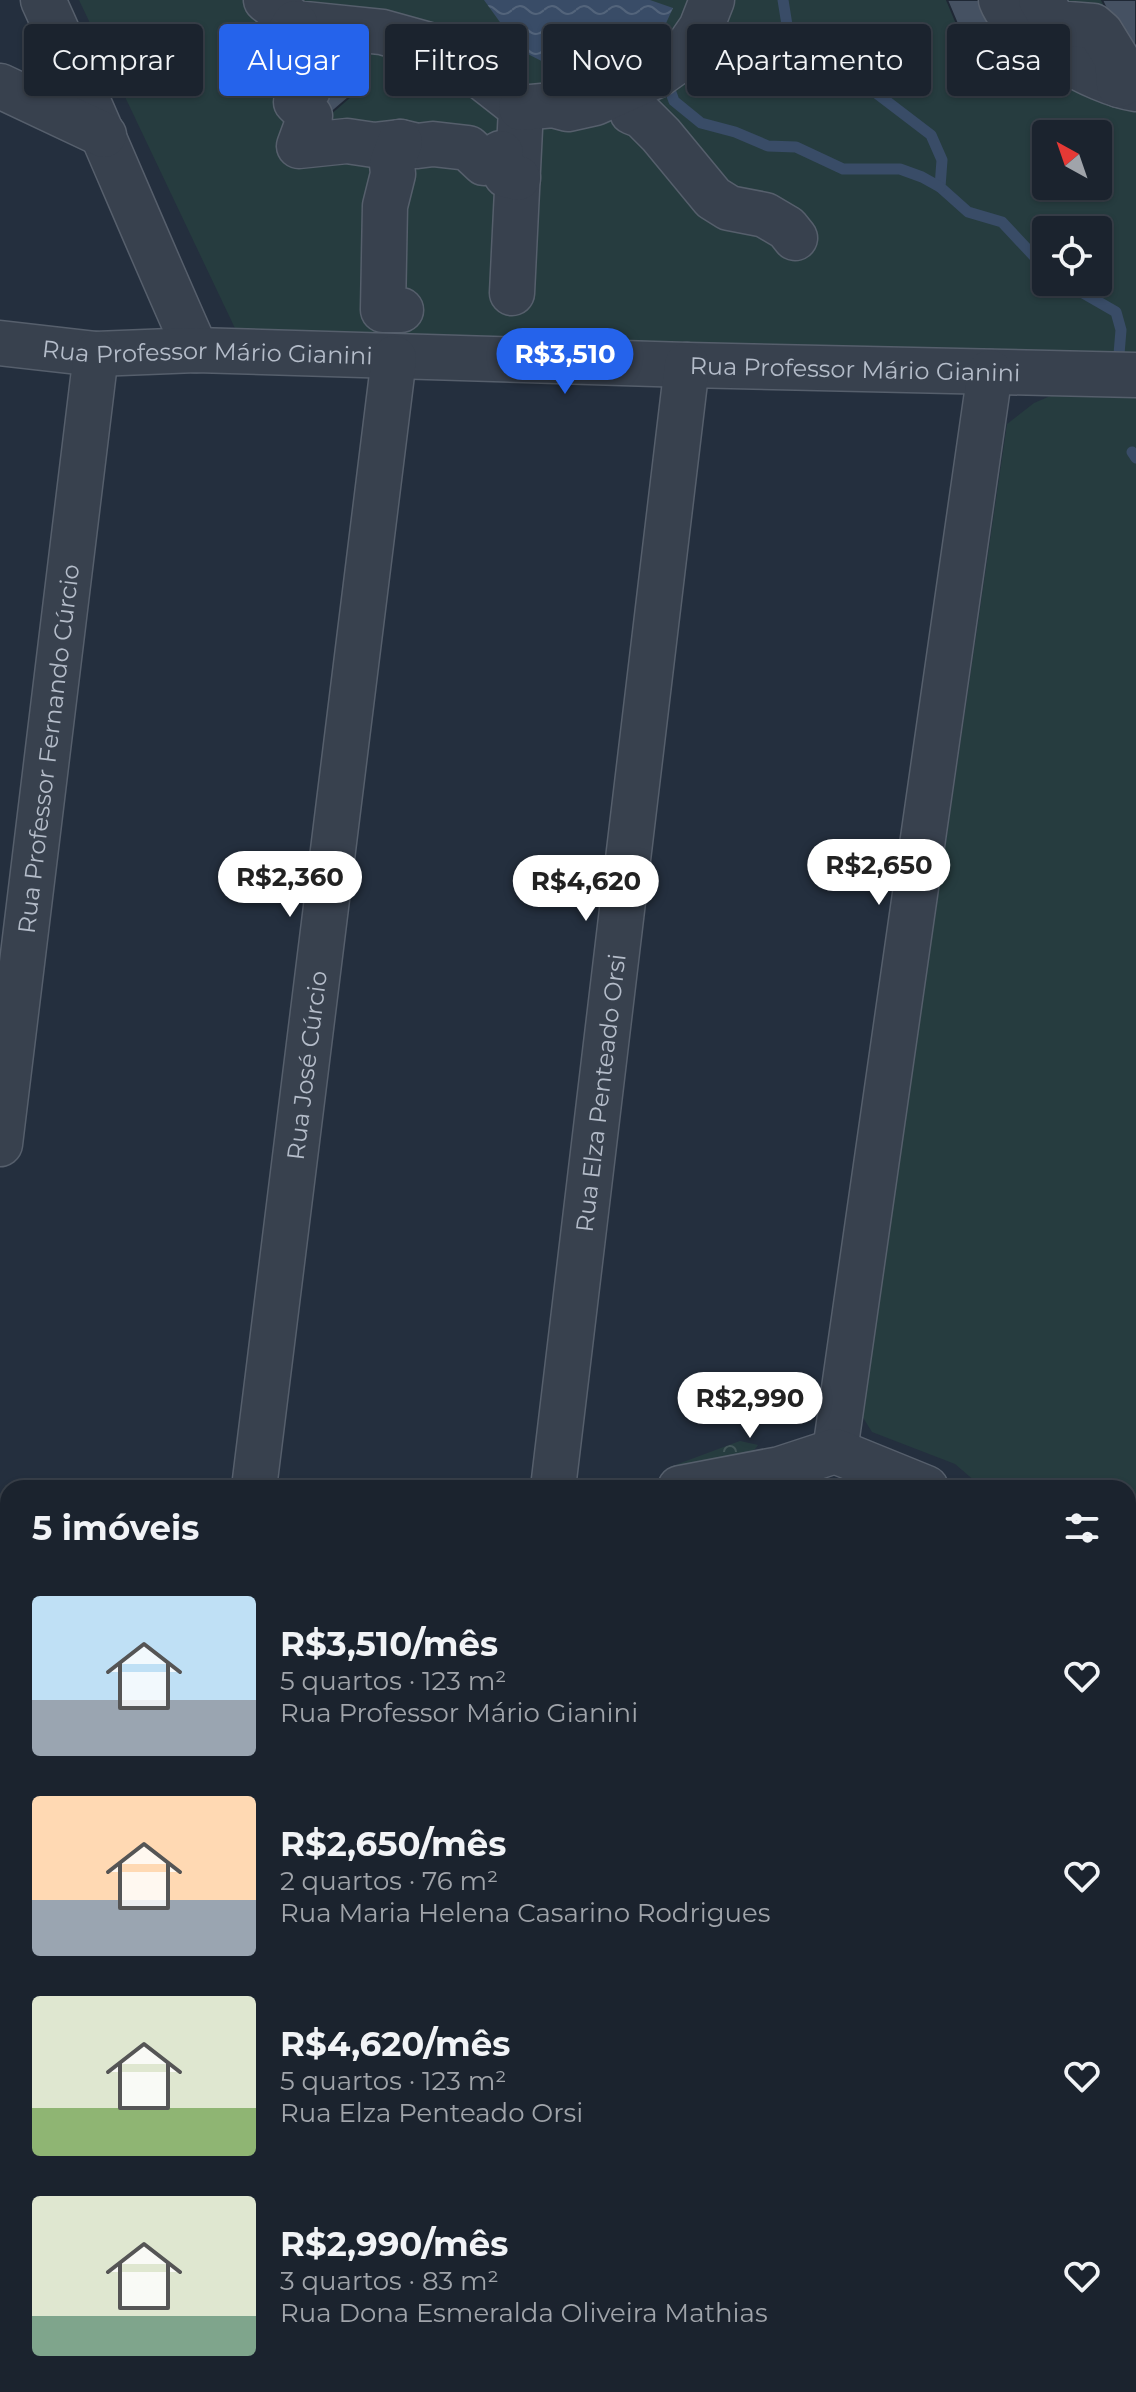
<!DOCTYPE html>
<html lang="pt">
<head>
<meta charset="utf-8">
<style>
	:root { --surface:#1b232e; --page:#282f3a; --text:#f1f3f6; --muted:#a0a4aa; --line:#39404a; --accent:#2563eb }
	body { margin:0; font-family:Montserrat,sans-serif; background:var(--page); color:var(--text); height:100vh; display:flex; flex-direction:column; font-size:30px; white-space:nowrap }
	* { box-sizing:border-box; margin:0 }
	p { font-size:26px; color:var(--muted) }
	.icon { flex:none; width:44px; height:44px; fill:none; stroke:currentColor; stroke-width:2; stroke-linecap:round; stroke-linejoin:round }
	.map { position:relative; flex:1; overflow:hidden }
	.panel { position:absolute; left:0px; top:1480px; width:1136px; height:912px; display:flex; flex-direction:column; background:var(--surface); border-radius:24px 24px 0 0; box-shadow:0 2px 6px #0004,0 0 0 2px var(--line) }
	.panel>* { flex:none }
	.banner { position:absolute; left:24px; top:24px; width:1088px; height:72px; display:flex; gap:16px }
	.needle { width:52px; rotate:320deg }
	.tools { position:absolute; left:1032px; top:120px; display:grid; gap:16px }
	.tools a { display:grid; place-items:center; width:80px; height:80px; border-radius:8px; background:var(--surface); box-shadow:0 2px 6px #0004,0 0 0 2px var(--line); font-size:40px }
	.price { position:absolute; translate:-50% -68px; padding:0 18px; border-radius:28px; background:#fff; color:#222; font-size:26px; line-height:52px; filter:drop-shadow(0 2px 4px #0008) }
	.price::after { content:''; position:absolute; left:50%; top:48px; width:24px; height:18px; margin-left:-12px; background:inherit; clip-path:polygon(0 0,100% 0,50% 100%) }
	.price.current { background:var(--accent); color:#fff }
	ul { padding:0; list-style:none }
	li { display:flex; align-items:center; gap:24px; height:200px; padding:0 32px }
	li span { display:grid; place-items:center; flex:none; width:224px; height:160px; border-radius:8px; color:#555 }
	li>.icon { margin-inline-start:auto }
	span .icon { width:96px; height:96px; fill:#fffc; stroke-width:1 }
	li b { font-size:34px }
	h2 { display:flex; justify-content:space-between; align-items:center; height:96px; padding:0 32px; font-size:34px }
	.chip { padding:0 28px; border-radius:8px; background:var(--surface); box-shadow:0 2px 6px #0004,0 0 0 2px var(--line); font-size:28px; line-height:72px }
	.chip.current { background:var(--accent); color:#fff }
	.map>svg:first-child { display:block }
</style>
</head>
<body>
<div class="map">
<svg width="1136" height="2392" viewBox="0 0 1136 2392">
	<defs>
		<pattern id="forest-crowns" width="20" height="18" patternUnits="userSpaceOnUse" patternTransform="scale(2)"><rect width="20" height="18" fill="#263c3f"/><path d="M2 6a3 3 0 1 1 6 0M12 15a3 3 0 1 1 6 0" fill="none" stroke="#435659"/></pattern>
		<pattern id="water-waves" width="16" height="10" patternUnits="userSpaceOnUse" patternTransform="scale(2)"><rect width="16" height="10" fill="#394c67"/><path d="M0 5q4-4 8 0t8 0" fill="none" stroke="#53647b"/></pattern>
	</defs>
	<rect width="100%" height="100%" fill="#242f3e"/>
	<g fill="#263c3f" fill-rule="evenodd">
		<path d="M 79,0 L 1136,0 L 1136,361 L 242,343 ZM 1046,134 L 1098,134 L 1098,186 L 1046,186 ZM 1046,230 L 1098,230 L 1098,282 L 1046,282 Z"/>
		<polygon points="1062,391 1136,395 1136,1615 1128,1609 1128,1488 983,1488 955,1464 872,1432 862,1416 1007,424 1034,403"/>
		<polygon points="1128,2155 1136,2162 1136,2392 548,2392 555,2384 1128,2384"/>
	</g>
	<g fill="url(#forest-crowns)">
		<polygon points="740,1441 758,1445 727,1485 728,1488 652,1488 670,1467"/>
		<polygon points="8,1569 8,2377 0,2378 0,1576"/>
		<polygon points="43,2384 151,2384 150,2392 57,2392"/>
		<polygon points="489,2384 576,2384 572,2392 483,2392"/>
	</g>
	<polygon fill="url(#water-waves)" points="484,0 650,0 673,8 655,47 644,62 618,74 565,73 520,50"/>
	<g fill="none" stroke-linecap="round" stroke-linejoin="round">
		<g stroke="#394c67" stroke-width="11">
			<polyline points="783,0 787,25 931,135 942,160 940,187 968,212 1002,222 1046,269"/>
			<polyline points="666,79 674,101 701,123 735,132 768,146 796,147 843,169 900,169 922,177 940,187"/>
			<polyline points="1064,282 1116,312 1121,330 1119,354"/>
			<polyline points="1132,452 1136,458"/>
			<polyline points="1128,1553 1136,1548"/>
		</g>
	</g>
	<g fill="#455162" stroke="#1f2835" stroke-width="2">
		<polygon points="947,0 997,0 1008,24 963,38"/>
		<polygon points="1102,0 1136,0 1136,50 1127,54"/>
		<polygon points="327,56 360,88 325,118 309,77"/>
	</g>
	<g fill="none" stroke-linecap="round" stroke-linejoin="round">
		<g stroke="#565f6c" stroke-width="47">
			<g id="minor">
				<path d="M 43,0 C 96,116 144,234 196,350"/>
				<polyline points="266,0 295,23 382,32 447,50 521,108 512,293"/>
				<path d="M 1001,0 C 1016,38 1096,83 1136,89"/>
				<polyline points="1041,0 1055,23 1093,26 1101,33 1117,59 1119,85 1136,77"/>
				<path d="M 295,23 C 277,49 295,66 308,90 L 296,102 L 310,116 L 299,146 L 347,141 L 374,145 L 400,142 L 417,146 L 433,144 L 468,148 L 484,163 L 501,153 L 500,164 L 506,175 L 518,178"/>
				<polyline points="0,86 104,135"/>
				<polyline points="626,91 632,112 642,116 661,135 713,198 729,208 765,215 787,228 795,238"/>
				<polyline points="521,108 553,105 568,109 595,103 658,75 679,60 701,28 712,0"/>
				<polyline points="400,142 392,164 393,174 385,206 383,310 401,310"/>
				<path id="s1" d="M 0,343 L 96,354 L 196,350 L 687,365 L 1136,375"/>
				<path id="s2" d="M 0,1144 L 96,354"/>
				<polyline points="835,1451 990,372"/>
				<path id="s3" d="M 254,1488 L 394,358"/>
				<path id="s4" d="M 553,1488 L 687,365"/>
				<polyline points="680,1488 780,1469 835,1451 926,1488"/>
				<polyline points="0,1562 8,1564"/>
				<polyline points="1128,1664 1135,1656"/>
			</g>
		</g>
		<use href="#minor" stroke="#38414e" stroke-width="44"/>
	</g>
	<g text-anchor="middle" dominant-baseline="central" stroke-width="7" stroke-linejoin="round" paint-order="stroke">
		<g font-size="24" fill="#b4bcc9" stroke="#1d2633">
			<text stroke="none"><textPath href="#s1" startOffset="208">Rua Professor Mário Gianini</textPath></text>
			<text stroke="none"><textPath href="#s1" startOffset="856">Rua Professor Mário Gianini</textPath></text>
			<text stroke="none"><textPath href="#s2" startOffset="398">Rua Professor Fernando Cúrcio</textPath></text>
			<text stroke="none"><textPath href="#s3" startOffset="426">Rua José Cúrcio</textPath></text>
			<text stroke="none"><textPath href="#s4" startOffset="398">Rua Elza Penteado Orsi</textPath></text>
		</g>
	</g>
</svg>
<div class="tools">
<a><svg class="needle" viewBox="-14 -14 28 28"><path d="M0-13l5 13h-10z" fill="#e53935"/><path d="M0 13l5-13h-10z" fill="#a0a4aa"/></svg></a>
<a><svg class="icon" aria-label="locate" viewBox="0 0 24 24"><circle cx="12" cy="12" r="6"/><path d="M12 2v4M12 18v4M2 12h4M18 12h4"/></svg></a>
</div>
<b class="price current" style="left:565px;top:396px">R$3,510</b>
<b class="price" style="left:879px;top:907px">R$2,650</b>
<b class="price" style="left:290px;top:919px">R$2,360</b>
<b class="price" style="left:586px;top:923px">R$4,620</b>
<b class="price" style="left:750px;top:1440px">R$2,990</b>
<div class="banner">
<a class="chip">Comprar</a>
<a class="chip current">Alugar</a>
<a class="chip">Filtros</a>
<a class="chip">Novo</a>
<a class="chip">Apartamento</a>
<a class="chip">Casa</a>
</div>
<section class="panel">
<h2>5 imóveis<svg class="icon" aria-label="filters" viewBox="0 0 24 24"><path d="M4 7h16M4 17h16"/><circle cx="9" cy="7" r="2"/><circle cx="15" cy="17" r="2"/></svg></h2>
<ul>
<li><span style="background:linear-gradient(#bfe0f5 65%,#9aa5b1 0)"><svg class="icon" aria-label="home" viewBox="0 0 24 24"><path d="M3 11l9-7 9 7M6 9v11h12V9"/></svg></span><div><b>R$3,510/mês</b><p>5 quartos · 123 m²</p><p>Rua Professor Mário Gianini</p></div><svg class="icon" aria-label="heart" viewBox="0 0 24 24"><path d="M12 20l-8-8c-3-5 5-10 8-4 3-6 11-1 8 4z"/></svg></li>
<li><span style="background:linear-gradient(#ffd9b3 65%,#9aa5b1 0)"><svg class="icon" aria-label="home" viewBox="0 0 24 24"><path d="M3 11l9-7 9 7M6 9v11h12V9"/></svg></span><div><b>R$2,650/mês</b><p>2 quartos · 76 m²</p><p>Rua Maria Helena Casarino Rodrigues</p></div><svg class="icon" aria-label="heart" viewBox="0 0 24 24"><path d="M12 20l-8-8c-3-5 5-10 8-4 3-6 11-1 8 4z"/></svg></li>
<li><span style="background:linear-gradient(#dfe7d0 70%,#8fb573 0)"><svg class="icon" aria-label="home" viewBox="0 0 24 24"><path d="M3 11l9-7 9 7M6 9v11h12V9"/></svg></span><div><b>R$4,620/mês</b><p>5 quartos · 123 m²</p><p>Rua Elza Penteado Orsi</p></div><svg class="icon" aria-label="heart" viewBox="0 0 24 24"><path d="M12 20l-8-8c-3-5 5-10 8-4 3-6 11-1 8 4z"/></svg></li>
<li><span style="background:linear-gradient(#dfe7d0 75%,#7fa58c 0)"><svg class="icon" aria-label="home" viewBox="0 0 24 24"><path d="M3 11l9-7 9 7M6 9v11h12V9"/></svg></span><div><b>R$2,990/mês</b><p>3 quartos · 83 m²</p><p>Rua Dona Esmeralda Oliveira Mathias</p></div><svg class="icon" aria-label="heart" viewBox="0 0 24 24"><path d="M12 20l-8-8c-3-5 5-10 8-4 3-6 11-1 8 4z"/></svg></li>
</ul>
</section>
</div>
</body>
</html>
